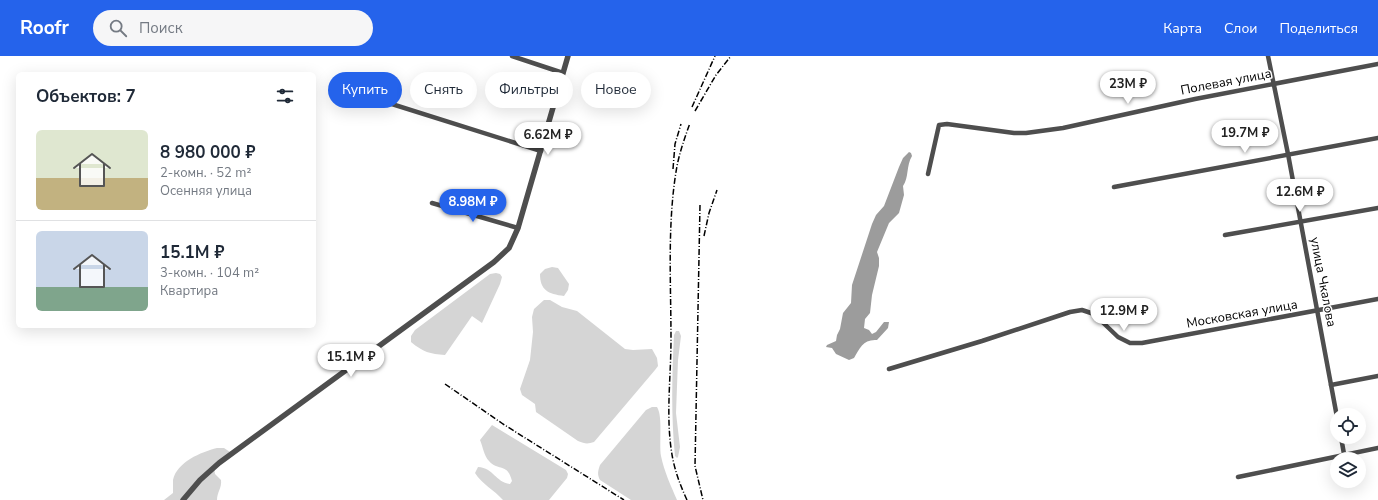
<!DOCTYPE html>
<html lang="ru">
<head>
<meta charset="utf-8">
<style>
	:root { --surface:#fff; --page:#f6f6f7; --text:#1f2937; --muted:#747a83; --line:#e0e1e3; --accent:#2563eb }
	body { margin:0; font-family:"Nunito Sans",sans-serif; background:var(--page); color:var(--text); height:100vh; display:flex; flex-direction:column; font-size:15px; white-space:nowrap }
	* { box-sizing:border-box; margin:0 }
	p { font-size:13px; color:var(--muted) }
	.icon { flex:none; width:22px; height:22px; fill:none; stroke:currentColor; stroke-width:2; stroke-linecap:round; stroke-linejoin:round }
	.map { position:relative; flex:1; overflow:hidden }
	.sheet { position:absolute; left:16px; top:16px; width:300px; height:256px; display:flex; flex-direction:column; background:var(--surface); border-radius:6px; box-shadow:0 4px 16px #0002 }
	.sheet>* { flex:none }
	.hud { position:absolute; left:328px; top:16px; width:380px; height:36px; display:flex; gap:8px }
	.tools { position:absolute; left:1330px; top:352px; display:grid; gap:8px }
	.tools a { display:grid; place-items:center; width:36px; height:36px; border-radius:50%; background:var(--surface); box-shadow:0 4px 16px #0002; font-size:20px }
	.price { position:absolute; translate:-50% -34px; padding:0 9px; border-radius:14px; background:#fff; color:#222; font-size:13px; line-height:26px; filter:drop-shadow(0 1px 2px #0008) }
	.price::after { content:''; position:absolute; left:50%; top:24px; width:12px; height:9px; margin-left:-6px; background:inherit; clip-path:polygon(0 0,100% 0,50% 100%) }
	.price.selected { background:var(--accent); color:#fff }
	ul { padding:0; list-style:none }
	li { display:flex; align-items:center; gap:12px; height:100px; padding:0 20px }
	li+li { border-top:1px solid var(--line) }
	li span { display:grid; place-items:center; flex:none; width:112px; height:80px; border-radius:6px; color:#555 }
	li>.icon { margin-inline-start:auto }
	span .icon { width:48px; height:48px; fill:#fffc; stroke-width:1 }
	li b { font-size:17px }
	h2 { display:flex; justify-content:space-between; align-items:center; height:48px; padding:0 20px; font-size:17px }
	.tag { padding:0 14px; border-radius:18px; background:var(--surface); box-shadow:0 4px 16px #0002; font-size:14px; line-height:36px }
	.tag.selected { background:var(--accent); color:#fff }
	header { display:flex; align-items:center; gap:24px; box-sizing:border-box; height:56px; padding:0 20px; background:var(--accent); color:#fff }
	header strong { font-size:19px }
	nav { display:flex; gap:22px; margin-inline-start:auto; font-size:14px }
	.search { width:280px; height:36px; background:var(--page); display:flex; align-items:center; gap:10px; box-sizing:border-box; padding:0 14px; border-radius:22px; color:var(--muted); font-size:15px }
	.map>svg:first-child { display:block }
</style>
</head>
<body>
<header>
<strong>Roofr</strong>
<div class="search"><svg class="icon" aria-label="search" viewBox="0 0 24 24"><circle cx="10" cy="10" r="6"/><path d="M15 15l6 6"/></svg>Поиск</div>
<nav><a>Карта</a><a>Слои</a><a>Поделиться</a></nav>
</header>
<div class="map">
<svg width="1378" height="444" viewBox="0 0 1378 444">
	<rect width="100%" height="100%" fill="#fff"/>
	<g fill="#d5d5d5">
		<path d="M 552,211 L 558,212 L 569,228 L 568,234 L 564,240 C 548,238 540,234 540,218 L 545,213 Z"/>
		<path d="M 496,217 L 500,218 L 502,221 L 500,228 L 482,267 L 472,260 L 445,299 C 430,298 423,296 411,286 L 411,280 L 415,274 L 490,218 Z"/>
		<path d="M 544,244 L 550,244 L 562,251 L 577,255 L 625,293 L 633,294 L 652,293 L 657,302 L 658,310 L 655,314 L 594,386 C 588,388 585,388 578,385 L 536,356 L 535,348 L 522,339 L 520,333 L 530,304 L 533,276 L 532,261 L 534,253 Z"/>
		<path d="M 676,275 L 679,275 L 681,280 L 678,304 L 676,357 L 680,391 L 678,401 L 677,402 L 675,400 C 671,360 672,319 674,279 Z"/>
		<path d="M 652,351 L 657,351 C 663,360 659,387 661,400 C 664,415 671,430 677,444 L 631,444 L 600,424 C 597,418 598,415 600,409 L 646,354 Z"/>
		<path d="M 492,369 L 566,414 L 568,418 L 567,422 L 549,444 L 503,444 C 494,434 482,428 475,417 L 478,411 C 494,412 495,426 510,428 L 512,425 C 507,406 499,416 489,405 C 484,400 483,391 480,384 Z"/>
		<path d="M 217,392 L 224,392 L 230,396 L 214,411 L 215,418 L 221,424 C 222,432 217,436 217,444 L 164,444 L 173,437 C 173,433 173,428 173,424 C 177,406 201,396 217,392 Z"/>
	</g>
	<path fill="#9c9c9c" d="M 909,96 L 911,97 L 912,100 C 906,110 909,122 903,130 L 904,139 L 899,157 L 889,167 L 877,196 L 879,202 L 879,210 L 872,239 L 870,257 L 865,263 L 864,272 L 869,274 L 872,278 L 876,276 L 884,266 L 889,266 L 888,272 L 877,284 C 863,283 860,292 854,302 L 849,304 L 836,298 L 832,292 L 826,291 L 827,289 L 836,285 L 837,279 L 840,273 L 843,257 L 851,247 L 852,229 L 872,168 L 876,159 L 884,150 L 899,111 L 903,102 Z"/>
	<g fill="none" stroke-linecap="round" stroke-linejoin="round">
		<g stroke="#4e4e4e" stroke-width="4.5">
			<polyline points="512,0 563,17"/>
			<polyline points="1268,0 1288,98 1337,361"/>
			<polyline points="360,38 541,95"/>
			<polyline points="928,118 939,69 947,68 1014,77 1026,77 1063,72 1195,43 1378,8"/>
			<polyline points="1114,131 1378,82"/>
			<polyline points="432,147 518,172"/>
			<polyline points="1225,179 1378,152"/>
			<polyline points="889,313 982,285 1070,256 1082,254 1094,258 1118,281 1130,287 1142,287 1378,243"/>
			<polyline points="1331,329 1378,320"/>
			<polyline points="1341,381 1344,398"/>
			<polyline points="1238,421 1378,392"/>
		</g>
		<polyline stroke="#4e4e4e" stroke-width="5.5" points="183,444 200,424 219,407 494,206 509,192 518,172 568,0"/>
		<g stroke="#000" stroke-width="1.5" stroke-dasharray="6 2 1 2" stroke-linecap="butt">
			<polyline points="692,51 715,0"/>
			<polyline points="695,55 716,19 731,0"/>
			<polyline points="673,113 675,88 681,68"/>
			<polyline points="700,149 695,410 703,444"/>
			<polyline points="704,180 709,157 717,134"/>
			<polyline points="445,328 503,368 624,444"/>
			<path d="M 687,444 C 681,431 676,418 673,404 C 665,364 671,323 671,283 C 671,226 667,166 677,110 C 680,95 685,81 690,67"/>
		</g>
	</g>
	<g text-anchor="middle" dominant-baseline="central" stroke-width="3" stroke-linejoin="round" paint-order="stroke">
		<g font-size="13" fill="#000" stroke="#fff">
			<text transform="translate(1226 26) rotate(-11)">Полевая улица</text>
			<text transform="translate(1323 226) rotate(79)">улица Чкалова</text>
			<text transform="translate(1242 258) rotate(-10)">Московская улица</text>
		</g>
	</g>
</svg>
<div class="tools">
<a><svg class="icon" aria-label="locate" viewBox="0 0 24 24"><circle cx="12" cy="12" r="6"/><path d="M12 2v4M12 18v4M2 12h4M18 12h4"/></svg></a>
<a><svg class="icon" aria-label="layers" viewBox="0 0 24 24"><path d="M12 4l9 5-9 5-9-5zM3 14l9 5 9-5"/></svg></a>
</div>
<b class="price" style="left:1128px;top:49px">23M ₽</b>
<b class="price" style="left:1245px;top:98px">19.7M ₽</b>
<b class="price" style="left:548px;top:100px">6.62M ₽</b>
<b class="price" style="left:1300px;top:157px">12.6M ₽</b>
<b class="price selected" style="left:473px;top:167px">8.98M ₽</b>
<b class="price" style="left:1124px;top:276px">12.9M ₽</b>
<b class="price" style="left:351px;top:322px">15.1M ₽</b>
<div class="hud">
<a class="tag selected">Купить</a>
<a class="tag">Снять</a>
<a class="tag">Фильтры</a>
<a class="tag">Новое</a>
</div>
<section class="sheet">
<h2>Объектов: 7<svg class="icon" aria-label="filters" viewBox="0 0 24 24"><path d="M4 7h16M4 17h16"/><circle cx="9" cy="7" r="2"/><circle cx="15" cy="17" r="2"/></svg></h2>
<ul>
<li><span style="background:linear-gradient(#dfe7d0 60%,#c2b280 0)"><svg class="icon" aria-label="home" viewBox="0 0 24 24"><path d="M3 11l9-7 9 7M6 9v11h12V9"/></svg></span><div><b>8 980 000 ₽</b><p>2-комн. · 52 m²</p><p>Осенняя улица</p></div></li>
<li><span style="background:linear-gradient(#c9d6e8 70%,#7fa58c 0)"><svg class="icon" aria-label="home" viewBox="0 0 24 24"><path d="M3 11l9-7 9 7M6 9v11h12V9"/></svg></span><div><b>15.1M ₽</b><p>3-комн. · 104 m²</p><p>Квартира</p></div></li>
</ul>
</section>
</div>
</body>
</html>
